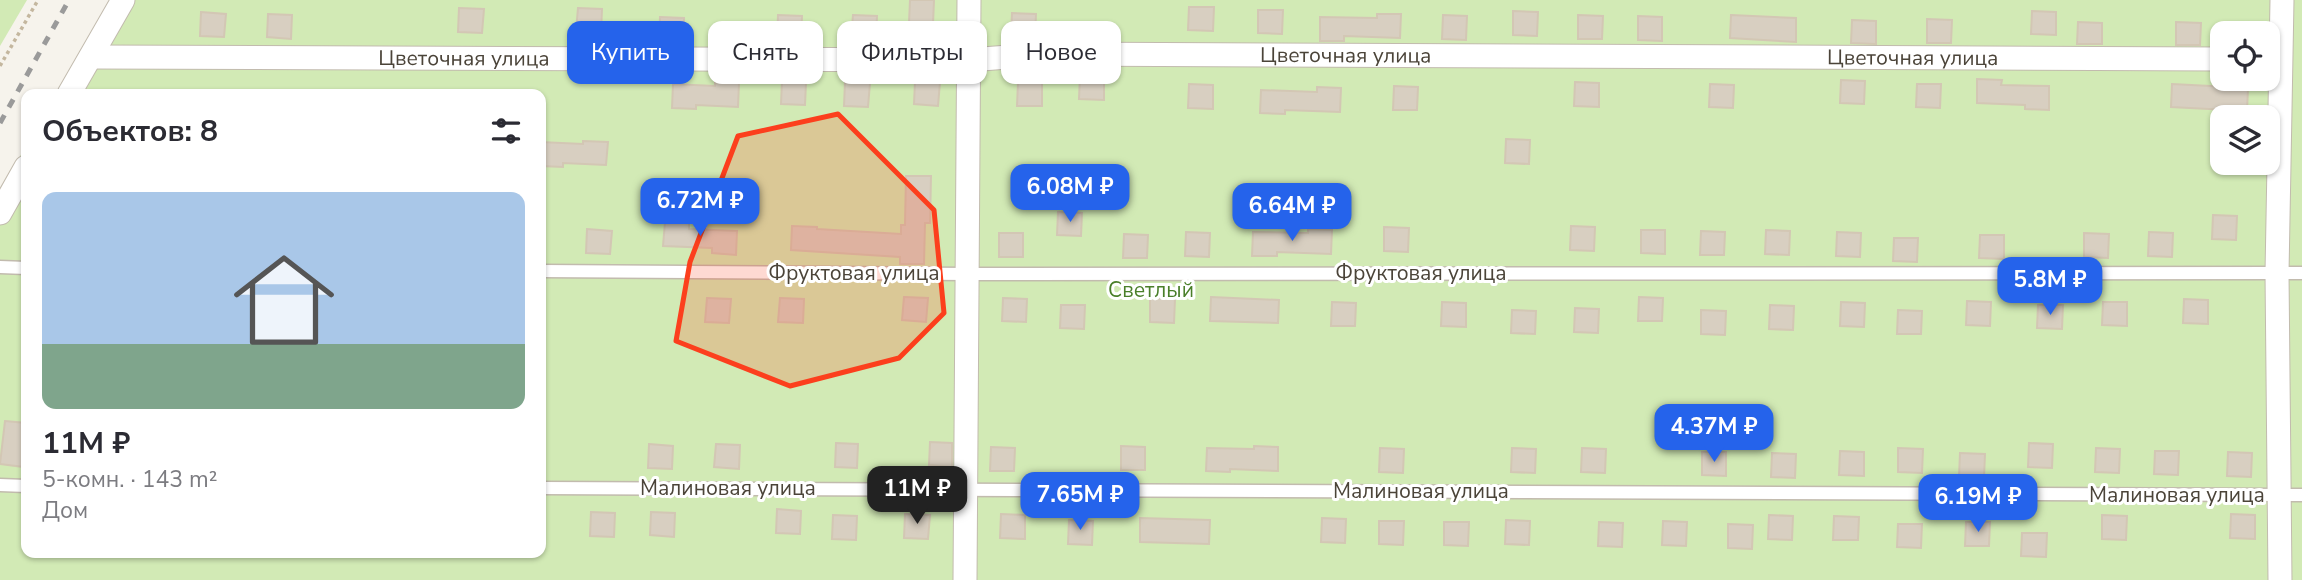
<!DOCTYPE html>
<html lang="ru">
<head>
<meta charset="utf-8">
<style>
	:root { --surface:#fff; --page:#f2f2f3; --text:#2b2b33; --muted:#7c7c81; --accent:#2563eb }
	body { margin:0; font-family:"Nunito Sans",sans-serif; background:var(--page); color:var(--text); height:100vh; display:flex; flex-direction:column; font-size:26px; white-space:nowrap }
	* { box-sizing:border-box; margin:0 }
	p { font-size:23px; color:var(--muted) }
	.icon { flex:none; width:38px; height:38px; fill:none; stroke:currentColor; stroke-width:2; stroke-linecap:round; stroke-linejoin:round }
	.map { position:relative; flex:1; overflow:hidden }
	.side { position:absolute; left:21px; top:89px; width:525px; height:469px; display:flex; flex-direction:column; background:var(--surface); border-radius:14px; box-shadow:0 2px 5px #0004 }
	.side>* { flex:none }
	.hud { position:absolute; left:567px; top:21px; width:665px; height:63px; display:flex; gap:14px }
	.tools { position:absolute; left:2210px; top:21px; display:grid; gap:14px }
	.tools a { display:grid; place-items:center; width:70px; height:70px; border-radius:14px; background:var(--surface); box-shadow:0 2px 5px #0004; font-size:35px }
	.price { position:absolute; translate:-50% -60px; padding:0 16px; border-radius:14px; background:var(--accent); color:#fff; font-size:23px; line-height:46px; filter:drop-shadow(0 2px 4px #0008) }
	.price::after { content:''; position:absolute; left:50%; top:42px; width:21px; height:16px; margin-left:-10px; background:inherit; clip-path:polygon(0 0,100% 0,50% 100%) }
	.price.on { background:#222; color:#fff }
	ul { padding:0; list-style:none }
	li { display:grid; align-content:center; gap:14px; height:371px; padding:0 21px }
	li span { display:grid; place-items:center; height:217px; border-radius:14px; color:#555 }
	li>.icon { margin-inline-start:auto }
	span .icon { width:126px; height:126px; fill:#fffc; stroke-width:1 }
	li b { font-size:30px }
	h2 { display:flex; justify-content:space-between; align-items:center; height:84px; padding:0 21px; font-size:30px }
	.chip { padding:0 24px; border-radius:14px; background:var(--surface); box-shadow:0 2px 5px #0004; font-size:24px; line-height:63px }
	.chip.on { background:var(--accent); color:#fff }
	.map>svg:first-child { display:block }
</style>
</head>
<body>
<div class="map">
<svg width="2302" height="580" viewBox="0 0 2302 580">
	<rect width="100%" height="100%" fill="#f6f3ec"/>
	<g fill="#d2eab5" fill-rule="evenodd">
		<polygon points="0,0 27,0 0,46"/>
		<path d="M 113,0 L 2302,0 L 2302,580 L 0,580 L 0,191 L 26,146 L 26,553 L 541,553 L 541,94 L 56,94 ZM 2222,33 L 2268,33 L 2268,79 L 2222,79 ZM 2222,117 L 2268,117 L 2268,163 L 2222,163 Z"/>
	</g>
	<g fill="#d8cfc1" stroke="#d3c7b4" stroke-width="2">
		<polygon points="910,0 934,0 933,24 909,23"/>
		<polygon points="1189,7 1214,7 1213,31 1188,30"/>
		<polygon points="459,8 484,9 482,33 458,32"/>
		<polygon points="578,8 602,9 601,33 576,31"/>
		<polygon points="1258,10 1283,10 1282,34 1258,33"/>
		<polygon points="1513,11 1538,12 1537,36 1513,35"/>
		<polygon points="2032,11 2056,12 2056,35 2031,34"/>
		<polygon points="201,12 226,14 224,37 200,36"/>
		<polygon points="1012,13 1036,14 1035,37 1011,36"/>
		<polygon points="268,14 292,15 291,39 267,37"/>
		<polygon points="1377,14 1401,14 1400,38 1344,36 1344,41 1320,41 1320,17 1377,18"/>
		<polygon points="778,15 802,16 801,40 777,39"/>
		<polygon points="853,15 877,16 876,40 851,39"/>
		<polygon points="1443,15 1467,16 1466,40 1442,39"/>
		<polygon points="1578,15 1603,16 1602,39 1578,39"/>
		<polygon points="1731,15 1796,18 1796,42 1730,38"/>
		<polygon points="1638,16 1662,17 1662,41 1638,40"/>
		<polygon points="660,17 684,18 683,42 659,41"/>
		<polygon points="1927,19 1952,20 1951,43 1927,43"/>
		<polygon points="1852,20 1876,21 1876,44 1851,43"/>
		<polygon points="2078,22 2102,23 2102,44 2077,44"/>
		<polygon points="2176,22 2201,23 2200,45 2176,45"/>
		<polygon points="1080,75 1104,76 1104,100 1079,99"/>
		<polygon points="1977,79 2002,80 2001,85 2049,86 2049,110 2025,109 2025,105 1977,103"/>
		<polygon points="782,80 806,82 805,105 781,104"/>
		<polygon points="1841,80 1865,81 1864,104 1840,103"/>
		<polygon points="915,81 940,82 938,106 914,104"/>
		<polygon points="715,82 739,83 738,107 696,105 696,109 672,108 673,84 715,86"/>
		<polygon points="845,82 870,83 868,107 844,106"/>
		<polygon points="1018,82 1042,82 1042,106 1017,106"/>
		<polygon points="1575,82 1599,83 1599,107 1574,106"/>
		<polygon points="1189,84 1213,85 1213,109 1188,108"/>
		<polygon points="1710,84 1734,85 1733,108 1709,107"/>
		<polygon points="1917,84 1941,84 1940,108 1916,107"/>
		<polygon points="2172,84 2248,88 2247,111 2171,107"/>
		<polygon points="1394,86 1418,87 1417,110 1393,110"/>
		<polygon points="1317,87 1341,88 1340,112 1285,110 1285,114 1260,113 1261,90 1317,92"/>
		<polygon points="1506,139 1530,140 1529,164 1505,163"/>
		<polygon points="583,141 608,142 606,165 563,163 563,167 541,166 541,142 583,144"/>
		<polygon points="906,176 931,176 930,223 925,223 924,264 900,264 900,257 791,250 792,226 817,227 817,229 901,234 901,225 905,225"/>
		<polygon points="1058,212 1082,213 1081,236 1057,235"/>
		<polygon points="2213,215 2237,216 2236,240 2212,239"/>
		<polygon points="665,222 689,223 689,229 737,231 736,255 712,253 712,248 663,246"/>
		<polygon points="1571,226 1595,227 1594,251 1570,250"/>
		<polygon points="1384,227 1409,228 1408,252 1384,251"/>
		<polygon points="587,229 612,231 610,254 586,253"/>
		<polygon points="1308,229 1332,230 1331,254 1277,252 1277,256 1252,256 1253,232 1308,233"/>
		<polygon points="1641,230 1665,230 1665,254 1641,253"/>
		<polygon points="1766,230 1790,231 1789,255 1765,254"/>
		<polygon points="1701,231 1725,232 1724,255 1700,255"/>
		<polygon points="1186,232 1210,233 1209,257 1185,256"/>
		<polygon points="1837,232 1861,233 1860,257 1836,256"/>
		<polygon points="2149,232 2173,233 2172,257 2148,256"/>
		<rect x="999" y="233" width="24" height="24"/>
		<polygon points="2084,233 2109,234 2108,258 2084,257"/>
		<polygon points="1124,234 1148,235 1147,258 1123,258"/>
		<polygon points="1980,235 2004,235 2004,259 1979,258"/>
		<polygon points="1894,238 1918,238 1917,262 1893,261"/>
		<polygon points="904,297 928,298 926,322 902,320"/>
		<polygon points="1211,297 1279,300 1278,323 1210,321"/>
		<polygon points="1639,297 1663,298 1662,321 1638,321"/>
		<polygon points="707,298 731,299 729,323 705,322"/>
		<polygon points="780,298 804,299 803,323 778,322"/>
		<polygon points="1003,298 1027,299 1026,322 1002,321"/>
		<polygon points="1150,298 1175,299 1174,323 1150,322"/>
		<polygon points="2184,299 2208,300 2208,324 2183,323"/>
		<polygon points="1967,301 1991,302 1990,326 1966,325"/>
		<polygon points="1332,302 1356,303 1355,326 1331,326"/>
		<polygon points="1442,302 1466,303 1466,327 1441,326"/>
		<polygon points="1841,302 1865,303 1864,327 1840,326"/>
		<polygon points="2103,302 2127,302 2127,326 2102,325"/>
		<polygon points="1061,305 1085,305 1084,329 1060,328"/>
		<polygon points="1770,305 1794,306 1793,330 1769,329"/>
		<polygon points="2038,305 2063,305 2062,329 2037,328"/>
		<polygon points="1575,308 1599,309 1598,333 1574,332"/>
		<polygon points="1512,310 1536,311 1535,334 1511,333"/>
		<polygon points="1701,310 1726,311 1725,335 1701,334"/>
		<polygon points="1898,310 1922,311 1921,334 1897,334"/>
		<polygon points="5,421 26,423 24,467 0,464"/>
		<polygon points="930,442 952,443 952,467 929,465"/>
		<polygon points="836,443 858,444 857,468 835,467"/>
		<polygon points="2029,443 2053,444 2052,468 2028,467"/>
		<polygon points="649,444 673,446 672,469 648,468"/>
		<polygon points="716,444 740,445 739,469 714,467"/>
		<polygon points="1121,446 1145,447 1145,470 1121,470"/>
		<polygon points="1254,446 1278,447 1278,471 1230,469 1230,472 1206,471 1207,448 1254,449"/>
		<polygon points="991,447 1015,448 1014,471 990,471"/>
		<polygon points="1380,448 1404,449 1403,473 1379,472"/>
		<polygon points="1512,448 1536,449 1535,473 1511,472"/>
		<polygon points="1582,448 1606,449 1605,473 1581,472"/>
		<polygon points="1898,448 1923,449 1922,473 1898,472"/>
		<polygon points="2096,448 2120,449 2119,473 2095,472"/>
		<polygon points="1840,451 1864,452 1864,476 1839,475"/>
		<polygon points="2155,451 2179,451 2178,475 2154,474"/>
		<polygon points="1702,452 1726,452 1726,476 1702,475"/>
		<polygon points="2228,452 2252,453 2251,477 2227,476"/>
		<polygon points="1772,453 1796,454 1795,478 1771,477"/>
		<polygon points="1960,453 1985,454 1984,478 1959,477"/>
		<polygon points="777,509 801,511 800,534 776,533"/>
		<polygon points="591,512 615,513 614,537 590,536"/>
		<polygon points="651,512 675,513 674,537 650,535"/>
		<polygon points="905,514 930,515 928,539 904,538"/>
		<polygon points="1001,514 1025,515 1025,539 1000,538"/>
		<polygon points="2231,514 2255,515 2255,539 2230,538"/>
		<polygon points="833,515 857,516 856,540 832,539"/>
		<polygon points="1769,515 1793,516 1792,540 1768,539"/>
		<polygon points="2102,515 2127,516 2126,540 2102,539"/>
		<polygon points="1834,516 1859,517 1858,540 1833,540"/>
		<polygon points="1140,518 1210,520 1209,544 1140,542"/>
		<polygon points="1322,518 1346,519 1345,543 1321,542"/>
		<polygon points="1069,520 1093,521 1092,545 1068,544"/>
		<polygon points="1506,520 1530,521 1529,545 1505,544"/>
		<polygon points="1379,521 1404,521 1403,545 1379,544"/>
		<polygon points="1663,521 1687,522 1686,546 1662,545"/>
		<polygon points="1444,522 1469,522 1468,546 1444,545"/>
		<polygon points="1599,522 1623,523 1622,547 1598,546"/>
		<polygon points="1966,522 1990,522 1989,546 1965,546"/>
		<polygon points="1728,524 1753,525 1752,549 1728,548"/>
		<polygon points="1898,524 1922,524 1921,548 1897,547"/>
		<polygon points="2022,533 2047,533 2046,557 2021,556"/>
	</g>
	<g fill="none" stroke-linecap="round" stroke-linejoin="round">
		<g stroke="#c2bbae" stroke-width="15">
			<g id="lane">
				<polyline points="0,267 26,268"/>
				<polyline points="541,271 968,274 2302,273"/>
				<polyline points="0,485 26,486"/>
				<polyline points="541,488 2302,495"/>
			</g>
		</g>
		<g stroke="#c2bbae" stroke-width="25">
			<g id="street">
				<path id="s1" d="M 91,57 L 969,60 L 1048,54 L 2222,59"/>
				<polyline points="69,94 123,0"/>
				<polyline points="0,213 26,167"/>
				<polyline points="965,580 969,0"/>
				<polyline points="2280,580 2277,273 2282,0"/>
			</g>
		</g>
		<polyline stroke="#c4b79f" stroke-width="3.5" stroke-dasharray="3.5 3.5" stroke-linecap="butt" points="0,66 38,0"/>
		<use href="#lane" stroke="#fff" stroke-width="12"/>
		<use href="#street" stroke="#fff" stroke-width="23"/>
		<polyline stroke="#9a9a9a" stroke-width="5" stroke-dasharray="9 9" stroke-linecap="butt" points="0,123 69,0"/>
	</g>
	<path fill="#fc3f1d" fill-opacity="0.2" stroke="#fc3f1d" stroke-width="5" stroke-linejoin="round" d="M 838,114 L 934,210 L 944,313 L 899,358 L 790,386 L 676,341 L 690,262 L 738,136 Z"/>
	<g text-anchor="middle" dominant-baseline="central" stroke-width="6" stroke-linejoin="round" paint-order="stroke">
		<g font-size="21" fill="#4b4439" stroke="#fff">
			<text stroke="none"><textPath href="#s1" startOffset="1255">Цветочная улица</textPath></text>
			<text stroke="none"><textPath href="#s1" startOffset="1822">Цветочная улица</textPath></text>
			<text stroke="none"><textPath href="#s1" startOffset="373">Цветочная улица</textPath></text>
			<text x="854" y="273">Фруктовая улица</text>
			<text x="1421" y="273">Фруктовая улица</text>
			<text x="728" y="488">Малиновая улица</text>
			<text x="1421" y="491">Малиновая улица</text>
			<text x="2177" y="495">Малиновая улица</text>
		</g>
		<g font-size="21" fill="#4a7f2a" stroke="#fff">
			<text x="1151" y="290">Светлый</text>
		</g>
	</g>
</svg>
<div class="tools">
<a><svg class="icon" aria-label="locate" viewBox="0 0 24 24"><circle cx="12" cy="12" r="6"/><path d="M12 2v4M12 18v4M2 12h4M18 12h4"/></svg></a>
<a><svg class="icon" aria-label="layers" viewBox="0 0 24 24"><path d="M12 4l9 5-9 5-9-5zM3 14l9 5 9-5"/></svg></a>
</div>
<b class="price" style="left:1070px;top:224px">6.08M ₽</b>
<b class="price" style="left:700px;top:238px">6.72M ₽</b>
<b class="price" style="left:1292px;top:243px">6.64M ₽</b>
<b class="price" style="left:2050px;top:317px">5.8M ₽</b>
<b class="price" style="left:1714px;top:464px">4.37M ₽</b>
<b class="price on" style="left:917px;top:526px">11M ₽</b>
<b class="price" style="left:1080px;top:532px">7.65M ₽</b>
<b class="price" style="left:1978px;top:534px">6.19M ₽</b>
<div class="hud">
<a class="chip on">Купить</a>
<a class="chip">Снять</a>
<a class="chip">Фильтры</a>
<a class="chip">Новое</a>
</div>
<section class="side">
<h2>Объектов: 8<svg class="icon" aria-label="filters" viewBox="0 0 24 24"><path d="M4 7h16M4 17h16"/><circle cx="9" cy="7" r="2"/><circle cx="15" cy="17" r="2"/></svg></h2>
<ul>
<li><span style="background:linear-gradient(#a9c7e8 70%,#7fa58c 0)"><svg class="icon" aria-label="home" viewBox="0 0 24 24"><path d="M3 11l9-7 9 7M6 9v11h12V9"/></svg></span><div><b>11M ₽</b><p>5-комн. · 143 m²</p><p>Дом</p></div></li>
</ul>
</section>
</div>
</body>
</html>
